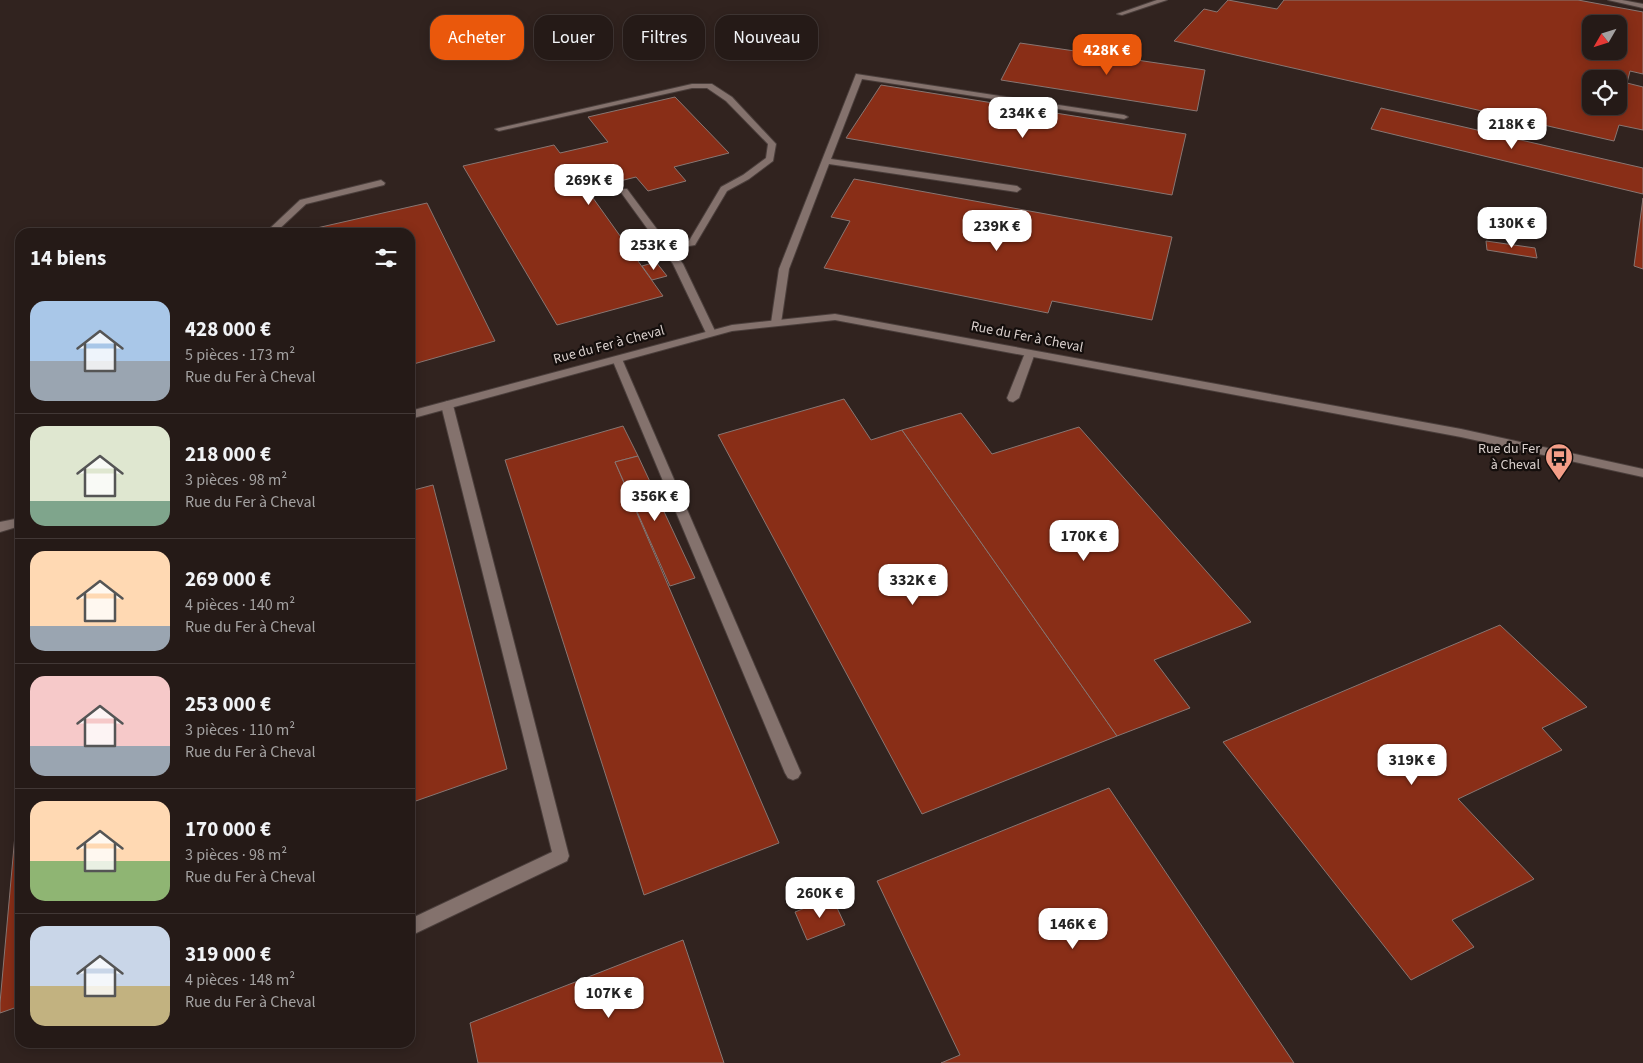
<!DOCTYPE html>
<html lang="fr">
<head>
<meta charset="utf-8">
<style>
	:root { --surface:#251a17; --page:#2d2320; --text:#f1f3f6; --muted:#a3a1a1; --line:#423836; --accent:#ea580c }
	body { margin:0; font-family:"Source Sans 3",sans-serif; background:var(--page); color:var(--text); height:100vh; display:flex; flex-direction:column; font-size:19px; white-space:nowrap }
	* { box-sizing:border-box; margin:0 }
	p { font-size:16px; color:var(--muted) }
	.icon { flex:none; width:28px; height:28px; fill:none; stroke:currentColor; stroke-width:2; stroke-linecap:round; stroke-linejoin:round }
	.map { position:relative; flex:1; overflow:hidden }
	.sheet { position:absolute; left:15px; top:228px; width:400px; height:820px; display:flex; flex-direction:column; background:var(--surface); border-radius:15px; box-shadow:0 2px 12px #0003,0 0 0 1px var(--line) }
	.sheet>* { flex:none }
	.guide { position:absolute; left:430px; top:15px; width:475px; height:45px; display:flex; gap:10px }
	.needle { width:32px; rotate:231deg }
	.tools { position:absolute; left:1582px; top:15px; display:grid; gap:10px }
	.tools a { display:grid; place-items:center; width:45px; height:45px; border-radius:10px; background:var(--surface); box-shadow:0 2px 12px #0003,0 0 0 1px var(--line); font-size:25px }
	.price { position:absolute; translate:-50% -42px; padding:0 11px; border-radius:10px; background:#fff; color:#222; font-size:16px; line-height:32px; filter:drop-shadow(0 1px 2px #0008) }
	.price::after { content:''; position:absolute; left:50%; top:30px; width:15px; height:11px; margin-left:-8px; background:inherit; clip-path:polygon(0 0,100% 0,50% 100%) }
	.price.selected { background:var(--accent); color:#fff }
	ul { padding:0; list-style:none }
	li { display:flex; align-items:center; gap:15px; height:125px; padding:0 15px }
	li+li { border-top:1px solid var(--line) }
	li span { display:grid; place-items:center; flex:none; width:140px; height:100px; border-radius:15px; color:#555 }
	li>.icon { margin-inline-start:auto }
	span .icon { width:60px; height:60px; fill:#fffc; stroke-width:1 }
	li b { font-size:21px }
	h2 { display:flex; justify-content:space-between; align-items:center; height:60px; padding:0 15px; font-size:21px }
	.chip { padding:0 18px; border-radius:15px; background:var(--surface); box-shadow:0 2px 12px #0003,0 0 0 1px var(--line); font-size:18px; line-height:45px }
	.chip.selected { background:var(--accent); color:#fff }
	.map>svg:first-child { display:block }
</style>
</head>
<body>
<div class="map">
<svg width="1643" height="1063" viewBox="0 0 1643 1063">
	<rect width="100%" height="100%" fill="#31231f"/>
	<g fill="#892e17" stroke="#887672" fill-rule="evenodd">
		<path d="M 1228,0 L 1277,9 L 1284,0 L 1578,0 L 1643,12 L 1643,74 L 1630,71 L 1627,83 L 1643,87 L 1643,130 L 1619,125 L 1614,141 L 1174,41 L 1204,9 L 1217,12 ZM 1591,24 L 1619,24 L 1619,51 L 1591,51 ZM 1591,79 L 1619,79 L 1619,106 L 1591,106 Z"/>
		<polygon points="1020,43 1205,70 1197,111 1001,80"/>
		<polygon points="881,85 1186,134 1172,195 846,138"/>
		<polygon points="675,97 729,153 674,167 686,181 648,191 636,177 616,182 606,170 578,177 663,296 557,325 463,166 554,145 560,153 608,142 588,117"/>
		<polygon points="1381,108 1643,168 1643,194 1371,129"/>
		<polygon points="606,170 612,176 582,183 578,177"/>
		<polygon points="854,179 1172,237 1152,320 1052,301 1048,313 824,268 850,221 831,217"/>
		<polygon points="1643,198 1643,269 1634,266"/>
		<polygon points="427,203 495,341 410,365 410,232 299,232"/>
		<polygon points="1486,241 1535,248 1537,258 1487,250"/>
		<polygon points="656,262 667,276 652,280 642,266"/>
		<polygon points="844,399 871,440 902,430 1117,736 922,814 718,435"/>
		<polygon points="961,413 992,454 1079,427 1251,622 1154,660 1190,708 1117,736 902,430"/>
		<polygon points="623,426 638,456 615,462 779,843 644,895 505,460"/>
		<polygon points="638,456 695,578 670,586 615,462"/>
		<polygon points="433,485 507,769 410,803 410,491"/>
		<polygon points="1500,625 1587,707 1542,728 1562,750 1458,799 1534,879 1452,920 1474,947 1411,980 1223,742"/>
		<polygon points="20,779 20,1006 0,1013 0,1003"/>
		<polygon points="1109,788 1294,1063 941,1063 960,1055 877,881"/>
		<polygon points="832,897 845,925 807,940 795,912"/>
		<polygon points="683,940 724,1063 478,1063 470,1023"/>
	</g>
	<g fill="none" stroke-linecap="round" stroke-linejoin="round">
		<g stroke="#4b3f3c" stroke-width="2">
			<g id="service">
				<polygon points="1157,0 1167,0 1122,15 1117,14"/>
				<polygon points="1608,0 1622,0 1643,4 1643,8"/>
				<polygon points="856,74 1124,115 1128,117 1124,119 862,79 831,159 1017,186 1021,189 1017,192 829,164 789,269 781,323 776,326 772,325 771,323 779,269"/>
				<polygon points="692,84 712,84 732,97 776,144 773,161 749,179 727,191 695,245 672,249 683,264 716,333 711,336 706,333 673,264 620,191 621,189 627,189 668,244 689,241 721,187 743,175 766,158 768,144 726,101 707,88 692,88 499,131 495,129"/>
				<polygon points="381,180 385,183 384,185 306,204 276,232 266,232 300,200"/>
				<polygon points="1030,350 1035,353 1019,398 1013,402 1009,401 1007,398 1025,353"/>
				<polygon points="617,356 622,359 801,773 798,778 793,780 788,778 785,773 612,359"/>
				<polygon points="447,401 453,405 569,856 567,861 410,936 410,919 552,852 441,405"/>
			</g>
		</g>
		<g stroke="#4b3f3c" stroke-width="2">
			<g id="minor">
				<polygon points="835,314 1461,429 1643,469 1643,477 1461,437 835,320 732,331 410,419 410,411 732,325"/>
				<polygon points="20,518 20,526 0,532 0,522"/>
			</g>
		</g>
		<use href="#service" fill="#84726d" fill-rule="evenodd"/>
		<use href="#minor" fill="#84726d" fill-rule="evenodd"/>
	</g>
	<defs>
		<g id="bus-pin" transform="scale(1.4375)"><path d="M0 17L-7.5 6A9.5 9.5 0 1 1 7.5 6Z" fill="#f49e88" stroke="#140e0c"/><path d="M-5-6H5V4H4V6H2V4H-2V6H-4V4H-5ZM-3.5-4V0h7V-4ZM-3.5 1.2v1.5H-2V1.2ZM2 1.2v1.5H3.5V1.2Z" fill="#111"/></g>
	</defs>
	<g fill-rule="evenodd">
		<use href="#bus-pin" x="1559" y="457"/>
	</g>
	<g text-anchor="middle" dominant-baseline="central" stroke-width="4.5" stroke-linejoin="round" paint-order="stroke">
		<g font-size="14" fill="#dad0cd" stroke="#140e0c">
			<text transform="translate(1027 337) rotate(11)">Rue du Fer à Cheval</text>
			<text transform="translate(609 345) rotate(-15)">Rue du Fer à Cheval</text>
		</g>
		<g font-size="14" fill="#dad0cd" stroke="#140e0c" text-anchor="end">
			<text x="1540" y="449">Rue du Fer<tspan x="1540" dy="16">à Cheval</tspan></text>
		</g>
	</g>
</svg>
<div class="tools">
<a><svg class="needle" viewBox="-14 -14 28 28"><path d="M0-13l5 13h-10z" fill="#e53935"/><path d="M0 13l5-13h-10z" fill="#a3a1a1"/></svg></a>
<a><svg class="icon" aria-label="locate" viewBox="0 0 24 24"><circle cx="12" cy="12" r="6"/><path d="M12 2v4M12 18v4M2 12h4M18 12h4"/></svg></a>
</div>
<b class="price selected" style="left:1107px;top:76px">428K €</b>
<b class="price" style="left:1023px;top:139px">234K €</b>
<b class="price" style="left:1512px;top:150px">218K €</b>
<b class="price" style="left:589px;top:206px">269K €</b>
<b class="price" style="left:1512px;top:249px">130K €</b>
<b class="price" style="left:997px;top:252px">239K €</b>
<b class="price" style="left:654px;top:271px">253K €</b>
<b class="price" style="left:655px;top:522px">356K €</b>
<b class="price" style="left:1084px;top:562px">170K €</b>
<b class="price" style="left:913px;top:606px">332K €</b>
<b class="price" style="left:1412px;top:786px">319K €</b>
<b class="price" style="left:820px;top:919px">260K €</b>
<b class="price" style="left:1073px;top:950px">146K €</b>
<b class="price" style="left:609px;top:1019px">107K €</b>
<div class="guide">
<a class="chip selected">Acheter</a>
<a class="chip">Louer</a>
<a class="chip">Filtres</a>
<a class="chip">Nouveau</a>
</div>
<section class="sheet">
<h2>14 biens<svg class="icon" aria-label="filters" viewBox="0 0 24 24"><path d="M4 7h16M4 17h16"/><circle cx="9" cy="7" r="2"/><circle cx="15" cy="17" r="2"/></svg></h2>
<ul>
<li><span style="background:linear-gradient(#a9c7e8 60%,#9aa5b1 0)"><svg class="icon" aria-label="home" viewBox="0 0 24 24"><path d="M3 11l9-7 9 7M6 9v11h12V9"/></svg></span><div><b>428 000 €</b><p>5 pièces · 173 m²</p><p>Rue du Fer à Cheval</p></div></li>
<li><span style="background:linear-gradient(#dfe7d0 75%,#7fa58c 0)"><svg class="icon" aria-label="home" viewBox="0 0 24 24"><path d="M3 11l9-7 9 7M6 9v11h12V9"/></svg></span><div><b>218 000 €</b><p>3 pièces · 98 m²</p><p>Rue du Fer à Cheval</p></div></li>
<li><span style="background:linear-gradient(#ffd9b3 75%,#9aa5b1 0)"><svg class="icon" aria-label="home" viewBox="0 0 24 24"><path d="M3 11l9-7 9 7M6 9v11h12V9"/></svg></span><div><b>269 000 €</b><p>4 pièces · 140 m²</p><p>Rue du Fer à Cheval</p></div></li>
<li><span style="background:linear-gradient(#f6c9c9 70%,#9aa5b1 0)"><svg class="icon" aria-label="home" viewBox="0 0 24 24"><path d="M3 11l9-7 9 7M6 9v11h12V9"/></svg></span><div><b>253 000 €</b><p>3 pièces · 110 m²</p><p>Rue du Fer à Cheval</p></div></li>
<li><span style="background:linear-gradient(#ffd9b3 60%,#8fb573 0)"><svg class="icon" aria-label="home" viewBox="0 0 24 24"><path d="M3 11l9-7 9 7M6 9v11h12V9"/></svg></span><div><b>170 000 €</b><p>3 pièces · 98 m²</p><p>Rue du Fer à Cheval</p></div></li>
<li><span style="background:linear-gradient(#c9d6e8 60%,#c2b280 0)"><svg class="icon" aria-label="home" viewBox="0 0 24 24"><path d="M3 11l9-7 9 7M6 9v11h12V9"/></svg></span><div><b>319 000 €</b><p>4 pièces · 148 m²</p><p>Rue du Fer à Cheval</p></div></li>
</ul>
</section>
</div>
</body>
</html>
